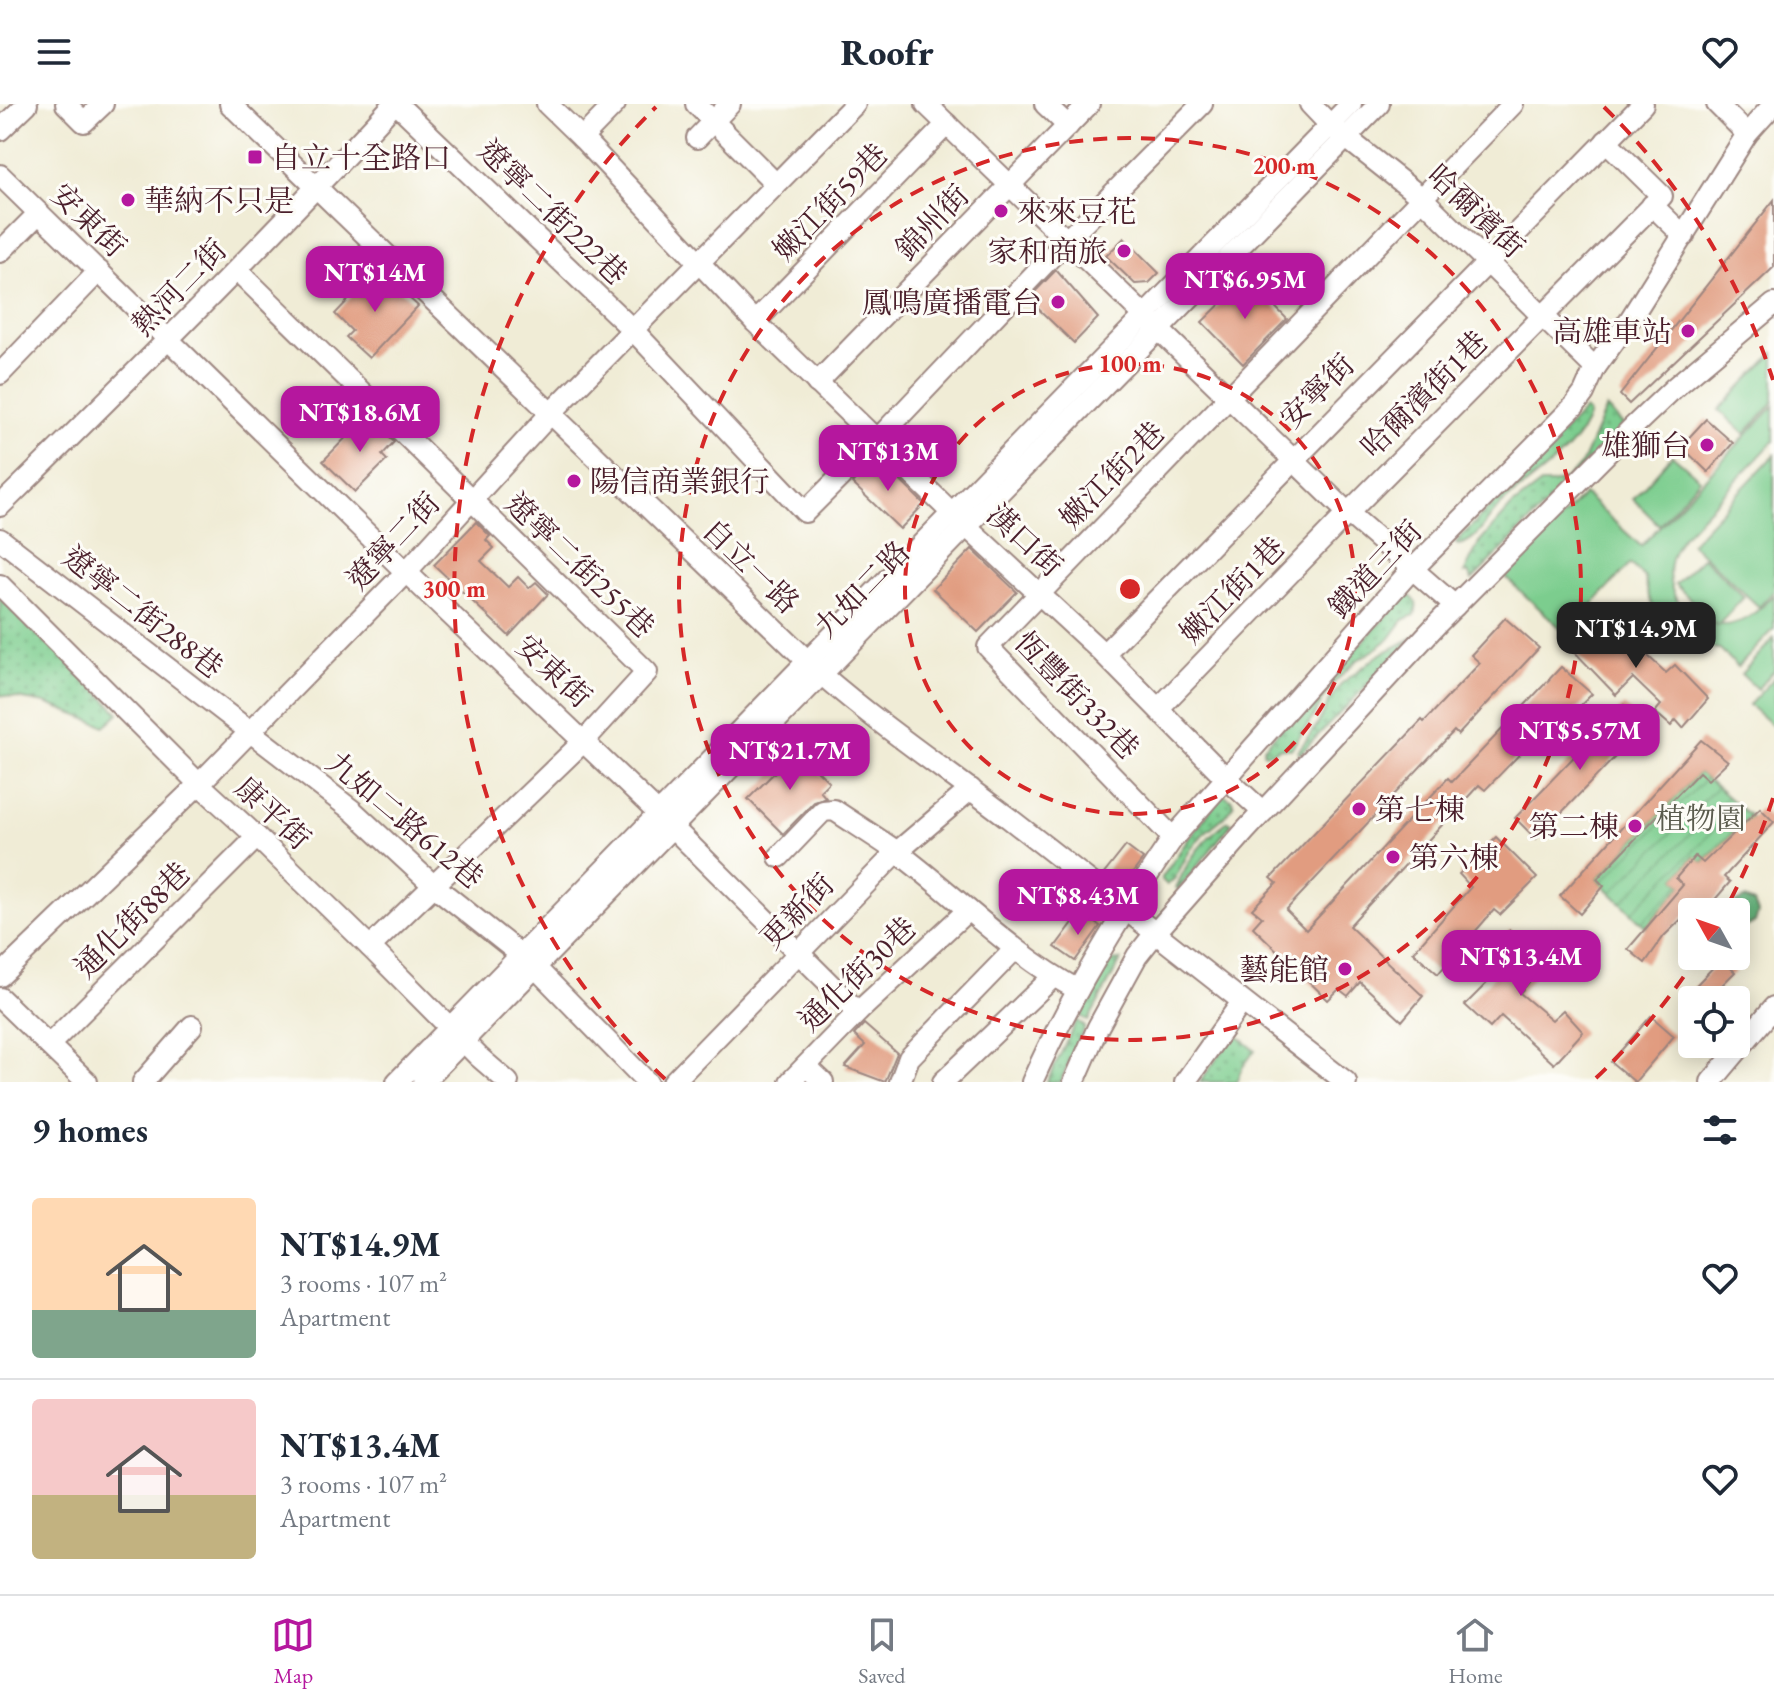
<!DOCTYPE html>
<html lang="en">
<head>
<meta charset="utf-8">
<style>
	:root { --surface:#fff; --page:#f2f2f3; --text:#1f2937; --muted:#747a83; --line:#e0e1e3; --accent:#b5179e }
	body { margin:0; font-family:"EB Garamond","Noto Serif TC",serif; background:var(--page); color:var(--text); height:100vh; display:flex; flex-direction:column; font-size:30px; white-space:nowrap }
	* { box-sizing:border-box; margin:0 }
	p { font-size:26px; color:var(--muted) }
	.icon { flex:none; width:44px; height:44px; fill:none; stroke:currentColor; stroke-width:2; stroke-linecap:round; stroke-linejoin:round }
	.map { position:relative; height:978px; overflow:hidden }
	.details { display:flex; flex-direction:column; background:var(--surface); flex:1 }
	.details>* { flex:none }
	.needle { width:52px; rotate:310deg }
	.tools { position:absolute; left:1678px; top:794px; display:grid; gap:16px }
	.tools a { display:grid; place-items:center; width:72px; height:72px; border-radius:8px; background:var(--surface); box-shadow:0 4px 20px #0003; font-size:40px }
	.price { position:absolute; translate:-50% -68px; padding:0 18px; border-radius:16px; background:var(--accent); color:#fff; font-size:26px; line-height:52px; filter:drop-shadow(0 2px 4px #0008) }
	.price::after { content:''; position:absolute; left:50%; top:48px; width:24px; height:18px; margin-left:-12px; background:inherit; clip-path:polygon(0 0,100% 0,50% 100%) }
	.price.selected { background:#222; color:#fff }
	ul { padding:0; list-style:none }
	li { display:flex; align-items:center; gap:24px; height:200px; padding:0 32px }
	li+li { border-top:2px solid var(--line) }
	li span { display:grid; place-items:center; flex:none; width:224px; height:160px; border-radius:8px; color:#555 }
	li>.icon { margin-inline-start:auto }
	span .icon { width:96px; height:96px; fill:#fffc; stroke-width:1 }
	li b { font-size:34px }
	h2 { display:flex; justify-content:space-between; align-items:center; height:96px; padding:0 32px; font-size:34px }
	header { display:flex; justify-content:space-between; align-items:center; height:104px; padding:0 32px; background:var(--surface); font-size:36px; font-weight:800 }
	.menu { display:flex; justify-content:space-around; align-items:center; height:112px; border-top:2px solid var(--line); background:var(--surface); font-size:22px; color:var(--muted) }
	.menu a { display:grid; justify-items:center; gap:4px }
	.menu .selected { color:var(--accent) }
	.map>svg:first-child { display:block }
</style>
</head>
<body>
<header><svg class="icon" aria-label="menu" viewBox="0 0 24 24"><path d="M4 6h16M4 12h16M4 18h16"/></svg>Roofr<svg class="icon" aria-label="heart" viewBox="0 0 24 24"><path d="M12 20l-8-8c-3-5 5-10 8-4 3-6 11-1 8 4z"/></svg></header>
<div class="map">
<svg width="1774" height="978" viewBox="0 0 1774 978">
	<defs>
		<pattern id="grass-dots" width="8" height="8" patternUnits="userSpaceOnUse" patternTransform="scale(2)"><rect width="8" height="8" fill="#7bcd8e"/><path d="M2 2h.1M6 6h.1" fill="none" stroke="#67a674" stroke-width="1.8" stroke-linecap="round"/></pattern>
		<pattern id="forest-firs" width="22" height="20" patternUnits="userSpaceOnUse" patternTransform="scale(2)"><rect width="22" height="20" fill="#64b079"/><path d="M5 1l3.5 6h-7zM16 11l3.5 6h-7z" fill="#548f63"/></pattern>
		<pattern id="garden-furrows" width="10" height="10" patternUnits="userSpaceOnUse" patternTransform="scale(2)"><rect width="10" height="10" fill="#7bcd8e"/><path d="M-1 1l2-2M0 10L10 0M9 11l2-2" fill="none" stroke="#67a674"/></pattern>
	</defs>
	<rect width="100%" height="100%" fill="#fdfcf7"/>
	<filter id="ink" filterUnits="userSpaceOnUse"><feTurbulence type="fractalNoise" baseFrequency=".0125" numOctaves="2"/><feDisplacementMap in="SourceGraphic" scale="16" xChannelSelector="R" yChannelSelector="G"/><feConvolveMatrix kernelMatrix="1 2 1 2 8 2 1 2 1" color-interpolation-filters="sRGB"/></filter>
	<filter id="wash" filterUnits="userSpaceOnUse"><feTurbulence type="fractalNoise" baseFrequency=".006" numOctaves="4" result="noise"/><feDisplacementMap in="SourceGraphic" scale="32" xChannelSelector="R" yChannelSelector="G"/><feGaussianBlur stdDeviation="1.8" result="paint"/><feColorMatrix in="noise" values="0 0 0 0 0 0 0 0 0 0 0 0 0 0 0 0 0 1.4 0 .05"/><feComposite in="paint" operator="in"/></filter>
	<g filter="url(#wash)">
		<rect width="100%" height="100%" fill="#f0ecd6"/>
		<g fill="url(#grass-dots)" stroke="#62765c" stroke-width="2">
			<polygon points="1606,304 1624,322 1472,476 1468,468 1464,469 1479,439 1512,402 1541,380 1552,380 1564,376 1572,370 1582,359"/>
			<path d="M 1585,305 L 1589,310 C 1578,349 1526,377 1498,404 C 1485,418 1478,437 1458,441 L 1455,439 Z"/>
			<polygon points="0,488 119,609 105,622 45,599 0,591"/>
			<path d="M 1407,490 C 1417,496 1418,500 1415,511 L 1404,515 L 1390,534 L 1376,545 L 1356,557 L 1331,582 L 1312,615 L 1291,645 L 1281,644 L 1266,650 L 1263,648 L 1264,643 Z"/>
			<polygon points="1414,533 1300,650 1298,647 1318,620 1330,596 1342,579 1379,551"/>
			<polygon points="1223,690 1232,696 1234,700 1224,713 1203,730 1190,746 1175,774 1167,781 1161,775 1189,734"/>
			<path d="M 1228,717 L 1232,719 L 1179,785 L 1176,784 C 1188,755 1203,735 1228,717 Z"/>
			<polygon points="1121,856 1088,917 1078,910 1108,857"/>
			<polygon points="1077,916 1085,923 1060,978 1047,978"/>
			<polygon points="1235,930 1255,946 1242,964 1236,978 1200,978"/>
		</g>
		<polygon fill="url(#forest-firs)" stroke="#576852" stroke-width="2" points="1744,795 1754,799 1758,809 1755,819 1745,823 1736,821 1736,808 1731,808 1734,800"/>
		<g fill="#7bcd8e" stroke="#62765c" stroke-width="2">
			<polygon points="1774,249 1774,298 1745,330 1719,306"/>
			<path d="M 1774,302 L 1774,337 L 1684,431 C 1677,440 1671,449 1670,460 C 1665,488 1686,518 1715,520 L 1675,480 L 1703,453 L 1744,493 L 1718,521 C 1743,522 1757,508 1774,491 L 1774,525 L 1738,563 L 1720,545 L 1704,543 L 1689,538 L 1675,529 L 1663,518 L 1654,505 L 1648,490 L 1645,474 L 1630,460 L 1566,529 L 1505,473 L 1584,390 L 1641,442 Z"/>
			<polygon points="1672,351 1700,375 1659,421 1633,395"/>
			<polygon points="1774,351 1774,487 1759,503 1691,439"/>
			<polygon points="1774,534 1774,567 1757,585 1741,570"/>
			<polygon points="1774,574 1774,623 1749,601"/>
		</g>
		<polygon fill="url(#garden-furrows)" stroke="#62765c" stroke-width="2" points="1699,668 1751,713 1703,759 1694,752 1676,774 1683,781 1646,823 1597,775"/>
		<g id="blocks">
			<g fill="#e19c80">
				<polygon points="1774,96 1774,163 1629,300 1620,291"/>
				<polygon points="1124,134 1159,169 1149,179 1135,180 1106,152"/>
				<polygon points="1056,166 1098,214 1074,239 1028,195"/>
				<polygon points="375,168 393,186 396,182 418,202 369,254 346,233 352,227 335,210"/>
				<polygon points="1247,174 1287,215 1243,260 1202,218"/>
				<polygon points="367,312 394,338 382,351 387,356 355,388 323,357"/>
				<polygon points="1706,315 1733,339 1708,368 1681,342"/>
				<polygon points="877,354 924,400 900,425 852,379"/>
				<polygon points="476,418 490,432 486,436 494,444 481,457 508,483 518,473 529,484 536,478 548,490 509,532 434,461"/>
				<polygon points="972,445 1017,488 978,528 933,485"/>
				<polygon points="1599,506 1666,569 1675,561 1708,595 1683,624 1676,616 1671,622 1655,608 1661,601 1633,574 1616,591 1568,541"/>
				<polygon points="1505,514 1539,544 1458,631 1454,627 1286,806 1306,826 1448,674 1452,678 1561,563 1592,590 1553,629 1546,623 1485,686 1479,681 1349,822 1423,892 1402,917 1360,878 1348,892 1339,885 1328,896 1253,823 1262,813 1252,805 1277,779 1271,774 1422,616 1424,618 1480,559 1471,551"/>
				<polygon points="1624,601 1645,622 1536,735 1515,714"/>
				<polygon points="1701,636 1728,657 1708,676 1699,668 1597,775 1604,782 1580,810 1560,792"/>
				<polygon points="797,646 829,678 820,687 826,694 814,698 783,730 748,695"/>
				<polygon points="1760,704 1774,718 1724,773 1730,778 1706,806 1697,800 1664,832 1645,859 1628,845 1683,781 1676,774 1695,752 1703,759"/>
				<polygon points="1496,733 1537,774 1500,811 1494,806 1438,870 1413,848 1471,783 1459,770"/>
				<polygon points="1126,742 1143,755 1121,785 1103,771"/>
				<polygon points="1081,808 1100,822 1075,857 1055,843"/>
				<polygon points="1510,826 1549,854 1520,889 1552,916 1563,906 1583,928 1554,960 1501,912 1490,924 1465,901 1493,873 1478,855"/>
				<polygon points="1721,855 1735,868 1707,896 1682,896"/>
				<polygon points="1651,912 1674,932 1635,978 1611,958"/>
				<polygon points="864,920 897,949 885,978 845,963 865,941 854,931"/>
			</g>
		</g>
	</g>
	<g filter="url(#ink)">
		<use href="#blocks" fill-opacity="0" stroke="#9d8680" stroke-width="2"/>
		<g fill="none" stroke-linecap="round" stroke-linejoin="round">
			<g stroke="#9d8680" stroke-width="24">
				<g id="minor">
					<polyline points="66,0 84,18 103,0"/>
					<path d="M 230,0 L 821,570 C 881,622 947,667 1010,715 C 1122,802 1233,891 1346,978"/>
					<polyline points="397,0 633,226 805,408 877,336 1067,136 1202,0"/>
					<polyline points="547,0 582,34 755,218 952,409 1104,550 1227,675 1263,708"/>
					<polyline points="696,0 776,80"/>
					<polyline points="926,0 1348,409 1455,502"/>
					<polyline points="1045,0 1068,22"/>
					<polyline points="1310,0 1330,21 1422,94 1595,264"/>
					<polyline points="1717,0 1747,30"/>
					<polyline points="0,26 27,0"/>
					<polyline points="582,34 615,0"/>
					<polyline points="697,34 730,0"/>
					<polyline points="0,71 406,468 659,710 858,908"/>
					<polyline points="1652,101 1684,132"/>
					<polyline points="0,148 39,109"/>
					<polyline points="237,166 647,568 584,637 370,843"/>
					<polyline points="755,218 947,20"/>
					<polyline points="0,270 99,167"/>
					<polyline points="817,279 1089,0"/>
					<path d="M 0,402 C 134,271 267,138 394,0"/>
					<polyline points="0,435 353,707 433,781 521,851"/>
					<polyline points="0,481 199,680 257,733 370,843 479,953 508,978"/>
					<polyline points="1104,550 1643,0"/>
					<polyline points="1159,604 1348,409 1662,92 1606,37"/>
					<polyline points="1173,734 988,543 1513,0"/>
					<path d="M 779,753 L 823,707 L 834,706 C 855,720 876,733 896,747 C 958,793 1010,849 1078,886"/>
					<polyline points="535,863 647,978"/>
					<polyline points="0,872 199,680 406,468 551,309 855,0"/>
					<polyline points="0,894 87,978"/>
					<polyline points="49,941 257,733"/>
					<polyline points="806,962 823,978"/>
					<polyline points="143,978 192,922"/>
					<polyline points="397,978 1351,0"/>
					<polyline points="423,978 1379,0"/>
					<polyline points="673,978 897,748 971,685"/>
					<polyline points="790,978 858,908 968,806"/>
					<polyline points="900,978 909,954 1014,846"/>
					<polyline points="943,978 1053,873"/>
					<path d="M 1032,978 C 1070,892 1120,811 1173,734 L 1404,474 L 1575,301 L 1584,289 L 1595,264 L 1631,214 L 1747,30 L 1774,0"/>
					<polyline points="1074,978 1098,923 1137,852 1156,828 1246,726 1438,519 1633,323 1674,284 1774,200"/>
					<polyline points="1185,978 1242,898"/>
					<polyline points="1711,978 1774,903"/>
				</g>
			</g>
			<use href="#minor" stroke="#fff" stroke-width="20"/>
		</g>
	</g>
	<g fill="none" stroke="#d62828" stroke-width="4" stroke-dasharray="14 10">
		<circle cx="1130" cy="485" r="225"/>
		<circle cx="1130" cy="485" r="451"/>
		<path d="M1773 694A676 676 0 0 1 1724 808M1697 853A676 676 0 0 1 1595 975M665 975A676 676 0 0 1 656 3M1604 3A676 676 0 0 1 1773 276"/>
	</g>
	<g fill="#b5179e" stroke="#fdfcf7" stroke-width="3">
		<rect x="247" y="45" width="16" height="16" rx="4"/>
		<circle cx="128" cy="96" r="8"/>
		<circle cx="1001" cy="107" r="8"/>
		<circle cx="1124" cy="147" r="8"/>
		<circle cx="1058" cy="198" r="8"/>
		<circle cx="1688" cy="227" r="8"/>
		<circle cx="1707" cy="341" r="8"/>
		<circle cx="574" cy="377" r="8"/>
		<circle cx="1359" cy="705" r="8"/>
		<circle cx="1635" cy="722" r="8"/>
		<circle cx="1393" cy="753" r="8"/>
		<circle cx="1345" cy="865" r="8"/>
	</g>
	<g text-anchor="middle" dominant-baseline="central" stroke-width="6" stroke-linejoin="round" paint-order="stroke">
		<g font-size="30" fill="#4a1f2b" stroke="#fdfcf7" text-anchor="start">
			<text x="271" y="53">自立十全路口</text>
			<text x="144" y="96">華納不只是</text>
			<text x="1017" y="107">來來豆花</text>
			<text x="1108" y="147" text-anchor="end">家和商旅</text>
			<text x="1042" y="198" text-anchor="end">鳳鳴廣播電台</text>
			<text x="1672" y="227" text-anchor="end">高雄車站</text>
			<text x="1691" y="341" text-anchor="end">雄獅台</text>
			<text x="590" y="377">陽信商業銀行</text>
			<text x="1375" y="705">第七棟</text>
			<text x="1619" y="722" text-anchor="end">第二棟</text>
			<text x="1409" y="753">第六棟</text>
			<text x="1329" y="865" text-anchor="end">藝能館</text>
		</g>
		<g font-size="30" fill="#4a1f2b" stroke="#fdfcf7">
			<text transform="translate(830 98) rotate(-46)">嫩江街59巷</text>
			<text transform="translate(1476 107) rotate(43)">哈爾濱街</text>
			<text transform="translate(553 108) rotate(44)">遼寧二街222巷</text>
			<text transform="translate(89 116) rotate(44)">安東街</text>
			<text transform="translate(932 118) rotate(-46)">錦州街</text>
			<text transform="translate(179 183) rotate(-46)">熱河二街</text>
			<text transform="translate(1317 287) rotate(-45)">安寧街</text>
			<text transform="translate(1424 290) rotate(-45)">哈爾濱街1巷</text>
			<text transform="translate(1112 371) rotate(-46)">嫩江街2巷</text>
			<text transform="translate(1025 436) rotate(43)">漢口街</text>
			<text transform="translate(393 437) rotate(-47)">遼寧二街</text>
			<text transform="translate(580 461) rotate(44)">遼寧二街255巷</text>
			<text transform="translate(751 462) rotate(44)">自立一路</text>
			<text transform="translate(1375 465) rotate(-47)">鐵道三街</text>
			<text transform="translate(862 485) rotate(-46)">九如二路</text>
			<text transform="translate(1232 486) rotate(-46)">嫩江街1巷</text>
			<text transform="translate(143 508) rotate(38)">遼寧二街288巷</text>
			<text transform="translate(554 567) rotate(43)">安東街</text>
			<text transform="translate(1077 591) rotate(46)">恆豐街332巷</text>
			<text transform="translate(273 709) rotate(43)">康平街</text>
			<text transform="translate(405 716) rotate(40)">九如二路612巷</text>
			<text transform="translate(797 807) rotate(-46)">更新街</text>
			<text transform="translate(132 816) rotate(-45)">通化街88巷</text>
			<text transform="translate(857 870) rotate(-44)">通化街30巷</text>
		</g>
		<g font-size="30" fill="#5b5c4e" stroke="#fdfcf7">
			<text x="1701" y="714">植物園</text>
		</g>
	</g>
	<circle cx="1130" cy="485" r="12" fill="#d62828" stroke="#fdfcf7" stroke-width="4"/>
	<g font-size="24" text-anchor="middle" font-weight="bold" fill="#d62828" stroke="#fdfcf7" stroke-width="6" stroke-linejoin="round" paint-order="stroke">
		<text x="1284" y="70">200 m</text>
		<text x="1130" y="268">100 m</text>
		<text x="454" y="493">300 m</text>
	</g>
</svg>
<div class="tools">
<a><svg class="needle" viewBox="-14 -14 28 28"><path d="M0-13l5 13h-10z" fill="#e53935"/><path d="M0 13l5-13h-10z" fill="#747a83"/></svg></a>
<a><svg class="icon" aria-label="locate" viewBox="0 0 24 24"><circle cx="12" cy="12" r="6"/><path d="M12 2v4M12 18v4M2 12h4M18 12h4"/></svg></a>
</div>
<b class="price" style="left:375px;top:210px">NT$14M</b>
<b class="price" style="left:1245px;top:217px">NT$6.95M</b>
<b class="price" style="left:360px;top:350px">NT$18.6M</b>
<b class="price" style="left:888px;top:389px">NT$13M</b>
<b class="price selected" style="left:1636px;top:566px">NT$14.9M</b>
<b class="price" style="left:1580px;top:668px">NT$5.57M</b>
<b class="price" style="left:790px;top:688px">NT$21.7M</b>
<b class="price" style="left:1078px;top:833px">NT$8.43M</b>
<b class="price" style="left:1521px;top:894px">NT$13.4M</b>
</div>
<section class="details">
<h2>9 homes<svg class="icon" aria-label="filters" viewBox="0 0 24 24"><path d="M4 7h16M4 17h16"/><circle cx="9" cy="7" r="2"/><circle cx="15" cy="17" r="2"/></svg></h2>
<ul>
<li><span style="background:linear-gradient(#ffd9b3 70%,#7fa58c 0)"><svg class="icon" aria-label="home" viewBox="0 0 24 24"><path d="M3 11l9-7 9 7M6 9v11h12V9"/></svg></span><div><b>NT$14.9M</b><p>3 rooms · 107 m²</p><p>Apartment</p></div><svg class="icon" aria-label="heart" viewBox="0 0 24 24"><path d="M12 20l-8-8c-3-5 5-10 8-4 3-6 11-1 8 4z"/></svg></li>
<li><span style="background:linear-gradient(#f6c9c9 60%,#c2b280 0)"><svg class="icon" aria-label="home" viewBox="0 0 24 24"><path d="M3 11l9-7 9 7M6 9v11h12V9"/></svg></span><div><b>NT$13.4M</b><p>3 rooms · 107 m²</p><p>Apartment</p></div><svg class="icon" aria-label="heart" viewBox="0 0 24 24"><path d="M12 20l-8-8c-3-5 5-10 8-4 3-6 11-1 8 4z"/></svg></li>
</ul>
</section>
<nav class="menu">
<a class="selected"><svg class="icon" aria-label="map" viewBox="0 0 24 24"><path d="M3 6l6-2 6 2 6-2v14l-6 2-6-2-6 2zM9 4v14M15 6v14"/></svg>Map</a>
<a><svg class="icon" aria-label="saved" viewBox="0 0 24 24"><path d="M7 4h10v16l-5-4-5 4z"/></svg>Saved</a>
<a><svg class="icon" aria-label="home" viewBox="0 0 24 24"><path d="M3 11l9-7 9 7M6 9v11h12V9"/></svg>Home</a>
</nav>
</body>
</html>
